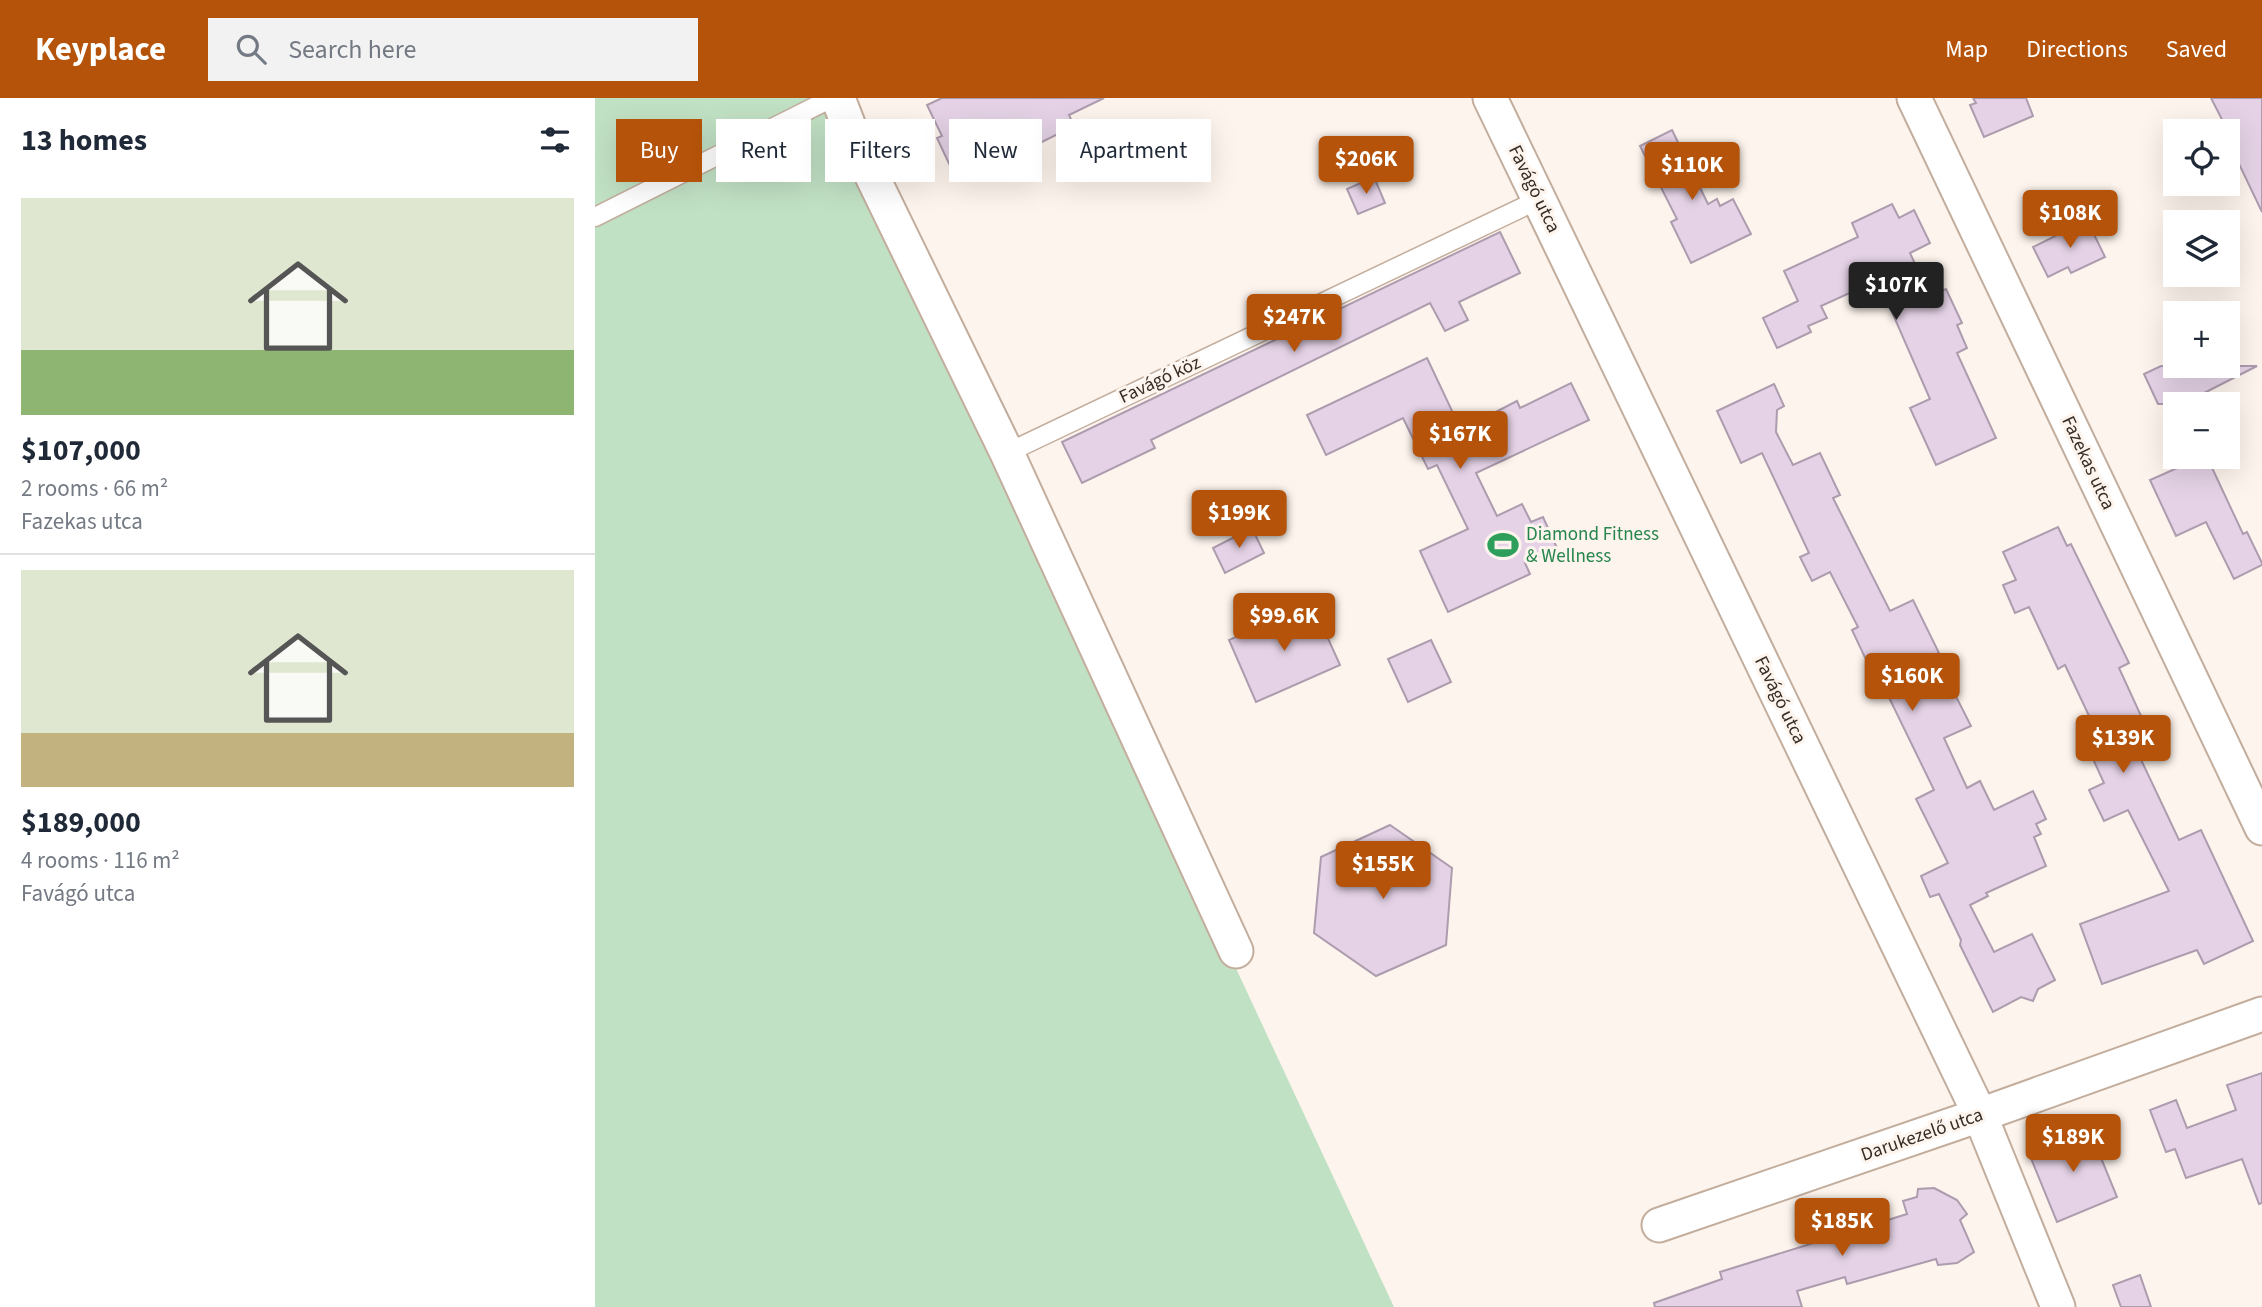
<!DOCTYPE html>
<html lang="en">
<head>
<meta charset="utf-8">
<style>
	:root { --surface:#fff; --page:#f2f2f3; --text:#1f2937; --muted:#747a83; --line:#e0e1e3; --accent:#b45309 }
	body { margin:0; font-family:"Source Sans 3",sans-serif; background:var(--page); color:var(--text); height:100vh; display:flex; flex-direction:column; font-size:26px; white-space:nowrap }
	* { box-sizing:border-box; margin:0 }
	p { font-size:23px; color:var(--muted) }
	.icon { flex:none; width:38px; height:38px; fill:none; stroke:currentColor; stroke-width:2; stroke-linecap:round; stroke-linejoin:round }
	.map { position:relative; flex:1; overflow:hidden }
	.side { display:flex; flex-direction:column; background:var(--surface); width:595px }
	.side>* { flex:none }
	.guide { position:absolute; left:21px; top:21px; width:665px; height:63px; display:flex; gap:14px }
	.tools { position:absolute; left:1568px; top:21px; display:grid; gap:14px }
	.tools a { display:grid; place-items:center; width:77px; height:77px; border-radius:0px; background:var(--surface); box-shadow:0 7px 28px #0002; font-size:35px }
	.price { position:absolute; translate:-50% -60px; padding:0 16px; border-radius:7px; background:var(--accent); color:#fff; font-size:23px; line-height:46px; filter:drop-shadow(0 2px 4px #0008) }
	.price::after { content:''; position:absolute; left:50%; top:42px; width:21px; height:16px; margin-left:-10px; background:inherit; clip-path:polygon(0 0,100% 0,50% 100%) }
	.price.selected { background:#222; color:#fff }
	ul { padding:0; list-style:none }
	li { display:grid; align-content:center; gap:14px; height:371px; padding:0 21px }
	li+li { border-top:2px solid var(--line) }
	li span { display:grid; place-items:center; height:217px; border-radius:0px; color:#555 }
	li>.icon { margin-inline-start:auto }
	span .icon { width:126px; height:126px; fill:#fffc; stroke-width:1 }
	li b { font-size:30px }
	h2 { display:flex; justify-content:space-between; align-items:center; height:84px; padding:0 21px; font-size:30px }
	.tag { padding:0 24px; border-radius:0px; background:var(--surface); box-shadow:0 7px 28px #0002; font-size:24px; line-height:63px }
	.tag.selected { background:var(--accent); color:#fff }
	header { display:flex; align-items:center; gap:42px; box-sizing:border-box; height:98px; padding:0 35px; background:var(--accent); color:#fff }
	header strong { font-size:33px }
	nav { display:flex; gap:38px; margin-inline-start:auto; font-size:24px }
	.search { width:490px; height:63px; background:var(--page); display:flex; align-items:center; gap:18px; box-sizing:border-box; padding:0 24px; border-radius:0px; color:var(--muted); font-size:26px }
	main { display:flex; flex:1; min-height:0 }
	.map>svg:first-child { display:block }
</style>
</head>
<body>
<header>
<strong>Keyplace</strong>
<div class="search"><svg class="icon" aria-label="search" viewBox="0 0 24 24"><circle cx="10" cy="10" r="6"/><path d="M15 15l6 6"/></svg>Search here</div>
<nav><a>Map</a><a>Directions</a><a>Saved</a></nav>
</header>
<main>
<section class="side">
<h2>13 homes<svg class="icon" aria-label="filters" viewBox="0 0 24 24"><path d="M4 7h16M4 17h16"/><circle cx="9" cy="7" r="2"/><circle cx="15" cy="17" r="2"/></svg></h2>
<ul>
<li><span style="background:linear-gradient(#dfe7d0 70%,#8fb573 0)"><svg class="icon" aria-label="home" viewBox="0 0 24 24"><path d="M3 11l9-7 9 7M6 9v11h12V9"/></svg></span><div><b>$107,000</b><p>2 rooms · 66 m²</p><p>Fazekas utca</p></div></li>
<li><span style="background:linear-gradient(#dfe7d0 75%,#c2b280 0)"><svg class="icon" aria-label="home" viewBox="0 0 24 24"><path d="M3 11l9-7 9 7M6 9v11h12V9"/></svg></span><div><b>$189,000</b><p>4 rooms · 116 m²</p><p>Favágó utca</p></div></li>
</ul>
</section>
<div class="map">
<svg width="1667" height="1209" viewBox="0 0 1667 1209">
	<rect width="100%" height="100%" fill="#fdf4ed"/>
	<polygon fill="#c1e1c4" points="0,0 235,0 799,1209 0,1209"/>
	<g fill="#e5d2e6" stroke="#ad9bae" stroke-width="2">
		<polygon points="347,0 509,0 474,17 479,28 431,52 425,40 357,72 342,40 347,38 332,7"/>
		<polygon points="1378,0 1431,0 1438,18 1389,39 1375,7 1381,5"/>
		<polygon points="1616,0 1667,0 1667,114 1634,45 1638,43"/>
		<polygon points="1077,32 1113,106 1122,101 1125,108 1138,101 1156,136 1096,165 1076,124 1082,121 1045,48"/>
		<polygon points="779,79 790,105 763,116 752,91"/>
		<polygon points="1297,106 1304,120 1319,112 1335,145 1315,155 1335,198 1351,191 1367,225 1362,227 1372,250 1362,255 1401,340 1341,367 1315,310 1335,301 1283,182 1226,208 1232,220 1213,228 1216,234 1182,250 1168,220 1203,203 1189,173 1263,139 1257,125"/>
		<polygon points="1492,122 1510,159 1476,175 1473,169 1453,179 1438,149"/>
		<polygon points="905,134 925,175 864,204 873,222 850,233 835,205 556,342 560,350 487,385 467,344"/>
		<polygon points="832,260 866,332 922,303 925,310 976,285 994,322 881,375 902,418 927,406 936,424 948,419 962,450 930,465 935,476 853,514 825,453 873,431 842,367 833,371 808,320 731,357 712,317"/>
		<polygon points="1566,268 1662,268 1609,295 1614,306 1563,306 1549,276"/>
		<polygon points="1179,286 1189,308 1182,312 1181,334 1198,367 1225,355 1245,397 1238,400 1295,513 1318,502 1344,555 1340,557 1376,628 1349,640 1372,690 1385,683 1399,712 1438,693 1451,721 1441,726 1446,736 1439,739 1451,768 1391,795 1393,798 1375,807 1399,854 1437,836 1460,882 1443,891 1438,903 1426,899 1398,914 1365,847 1366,842 1344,796 1335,799 1326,778 1353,765 1321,701 1339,692 1286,583 1282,585 1257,532 1263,529 1235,474 1217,483 1205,459 1214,455 1167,355 1146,365 1122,313"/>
		<polygon points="1607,359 1612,359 1648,436 1652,434 1667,465 1667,467 1639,481 1611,424 1581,438 1555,382"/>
		<polygon points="1463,429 1472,448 1476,446 1534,565 1524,570 1558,644 1541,651 1584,742 1606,732 1658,843 1609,866 1602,852 1507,886 1485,826 1574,793 1533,712 1509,723 1494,692 1509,685 1483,628 1496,622 1470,567 1463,571 1434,509 1420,515 1408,487 1421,482 1408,454"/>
		<polygon points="657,430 669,455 630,475 618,450"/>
		<polygon points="717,505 745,567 661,604 634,542"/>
		<polygon points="836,542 856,584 813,604 793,561"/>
		<polygon points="795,727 857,770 851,847 781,878 719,835 726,759"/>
		<polygon points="1667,975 1667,1105 1664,1106 1647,1061 1591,1080 1580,1051 1571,1054 1555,1012 1581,1002 1592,1030 1641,1012 1632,987"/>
		<polygon points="1493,1028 1522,1099 1462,1124 1433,1053"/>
		<polygon points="1339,1090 1362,1102 1372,1116 1365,1122 1379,1154 1362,1165 1343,1167 1341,1161 1252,1186 1250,1179 1202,1193 1207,1209 1060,1209 1059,1205 1127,1181 1125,1174 1312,1116 1308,1103 1322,1099 1323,1091"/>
		<polygon points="1545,1177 1556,1209 1526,1209 1518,1187"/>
	</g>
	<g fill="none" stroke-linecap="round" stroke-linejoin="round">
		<g stroke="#c3ad9c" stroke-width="21">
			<g id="service">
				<polyline points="0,119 237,0"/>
				<polyline points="412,355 945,101"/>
			</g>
		</g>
		<g stroke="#c3ad9c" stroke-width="37">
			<g id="minor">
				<polyline points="243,0 258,39 412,355 641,853"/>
				<polyline points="895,0 1385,1017 1463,1209"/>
				<polyline points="1319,0 1667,730"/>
				<polyline points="1064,1127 1385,1017 1667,916"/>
			</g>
		</g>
		<use href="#service" stroke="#fff" stroke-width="18"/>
		<use href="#minor" stroke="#fff" stroke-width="33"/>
	</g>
	<defs>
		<g id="stadium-bare" transform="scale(2.415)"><path d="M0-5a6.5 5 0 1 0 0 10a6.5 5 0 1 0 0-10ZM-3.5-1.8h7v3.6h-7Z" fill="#2e9e5b" stroke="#fdf4ed" stroke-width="2.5" paint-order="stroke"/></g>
	</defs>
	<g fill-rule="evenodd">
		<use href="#stadium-bare" x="908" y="447"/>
	</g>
	<g text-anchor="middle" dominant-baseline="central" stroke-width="6" stroke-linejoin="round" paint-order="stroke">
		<g font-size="19" fill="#352d26" stroke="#fdf4ed">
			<text transform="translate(939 91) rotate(64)">Favágó utca</text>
			<text transform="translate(565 282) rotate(-25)">Favágó köz</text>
			<text transform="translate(1493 365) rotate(65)">Fazekas utca</text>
			<text transform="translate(1185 602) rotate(64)">Favágó utca</text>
			<text transform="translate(1327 1037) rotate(-19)">Darukezelő utca</text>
		</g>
		<g font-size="19" fill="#27864d" stroke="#fdf4ed" text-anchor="start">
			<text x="931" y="436">Diamond Fitness<tspan x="931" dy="22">&amp; Wellness</tspan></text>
		</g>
	</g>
</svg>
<div class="tools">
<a><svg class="icon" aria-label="locate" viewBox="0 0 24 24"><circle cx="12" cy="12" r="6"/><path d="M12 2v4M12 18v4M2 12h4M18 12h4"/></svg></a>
<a><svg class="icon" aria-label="layers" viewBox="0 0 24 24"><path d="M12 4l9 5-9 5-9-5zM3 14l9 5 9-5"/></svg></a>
<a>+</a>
<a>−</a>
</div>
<b class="price" style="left:771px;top:98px">$206K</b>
<b class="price" style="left:1097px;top:104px">$110K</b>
<b class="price" style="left:1475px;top:152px">$108K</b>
<b class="price selected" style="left:1301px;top:224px">$107K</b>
<b class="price" style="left:699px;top:256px">$247K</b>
<b class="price" style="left:865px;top:373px">$167K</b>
<b class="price" style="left:644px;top:452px">$199K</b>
<b class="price" style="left:689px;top:555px">$99.6K</b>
<b class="price" style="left:1317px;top:615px">$160K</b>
<b class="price" style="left:1528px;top:677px">$139K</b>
<b class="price" style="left:788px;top:803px">$155K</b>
<b class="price" style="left:1478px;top:1076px">$189K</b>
<b class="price" style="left:1247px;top:1160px">$185K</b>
<div class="guide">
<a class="tag selected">Buy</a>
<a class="tag">Rent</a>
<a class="tag">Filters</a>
<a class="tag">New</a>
<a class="tag">Apartment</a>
</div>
</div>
</main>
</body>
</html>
